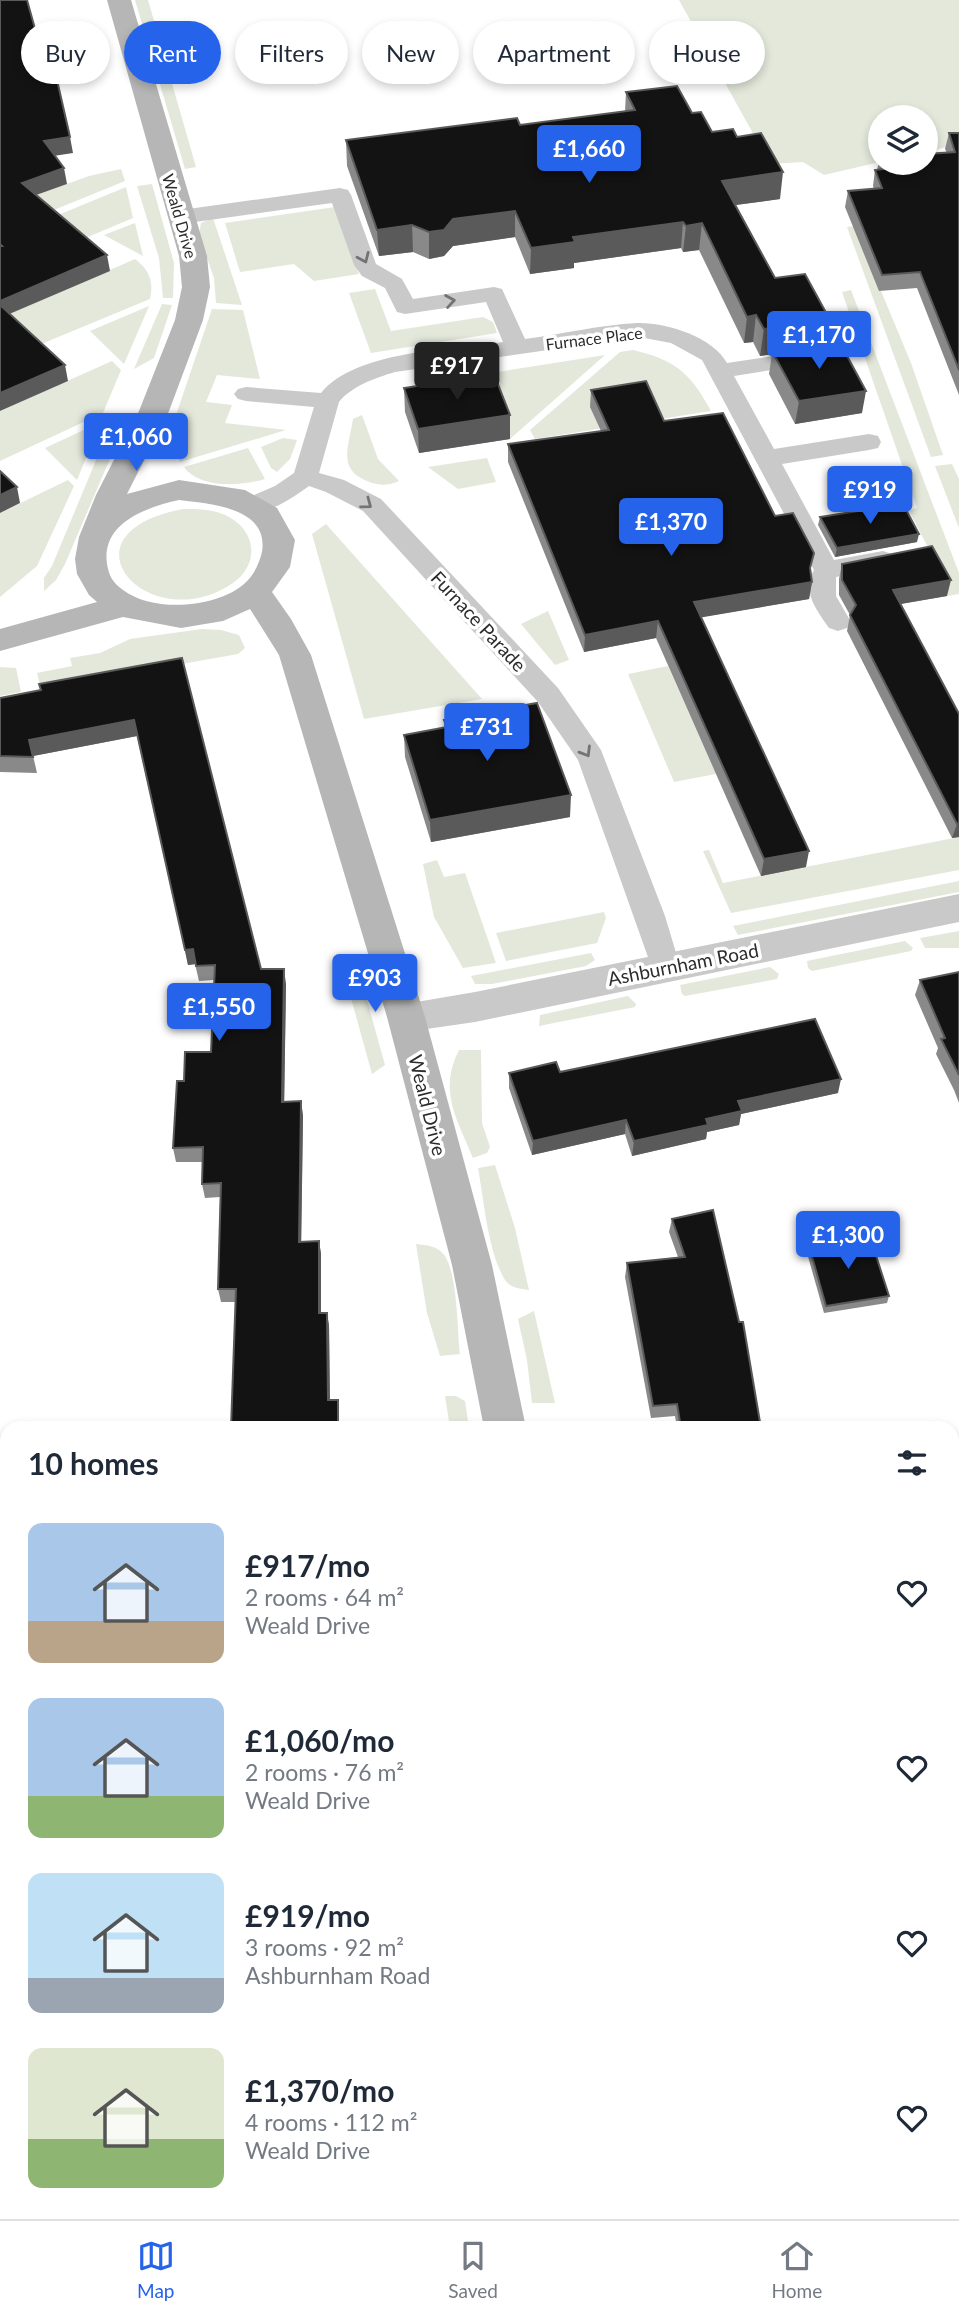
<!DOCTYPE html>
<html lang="en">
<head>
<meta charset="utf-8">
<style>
	:root { --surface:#fff; --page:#f6f6f7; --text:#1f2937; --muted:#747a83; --line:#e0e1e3; --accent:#2563eb }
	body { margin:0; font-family:Lato,sans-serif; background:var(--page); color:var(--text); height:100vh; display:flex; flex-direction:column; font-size:26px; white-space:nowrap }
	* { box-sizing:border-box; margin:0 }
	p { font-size:23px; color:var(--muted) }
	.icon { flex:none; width:38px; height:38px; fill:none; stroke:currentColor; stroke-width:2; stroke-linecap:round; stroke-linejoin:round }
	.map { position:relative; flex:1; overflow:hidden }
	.side { position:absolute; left:0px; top:1421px; width:959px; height:798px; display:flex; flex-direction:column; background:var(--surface); border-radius:21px 21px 0 0; box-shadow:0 4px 10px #0003 }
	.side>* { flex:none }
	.top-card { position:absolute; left:21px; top:21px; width:917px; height:63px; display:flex; gap:14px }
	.fabs { position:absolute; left:868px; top:105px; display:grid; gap:14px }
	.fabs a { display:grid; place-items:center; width:70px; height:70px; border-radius:50%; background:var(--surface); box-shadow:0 4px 10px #0003; font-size:35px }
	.price { position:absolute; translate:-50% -60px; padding:0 16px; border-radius:7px; background:var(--accent); color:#fff; font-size:23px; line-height:46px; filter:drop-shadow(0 2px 4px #0008) }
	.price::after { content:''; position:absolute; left:50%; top:42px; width:21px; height:16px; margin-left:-10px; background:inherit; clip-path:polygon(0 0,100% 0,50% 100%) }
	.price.on { background:#222; color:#fff }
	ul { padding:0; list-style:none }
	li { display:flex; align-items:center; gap:21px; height:175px; padding:0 28px }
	li span { display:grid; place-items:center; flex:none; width:196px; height:140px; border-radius:14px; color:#555 }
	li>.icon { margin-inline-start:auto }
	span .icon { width:84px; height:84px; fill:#fffc; stroke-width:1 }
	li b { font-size:30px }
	h2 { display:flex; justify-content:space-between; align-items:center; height:84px; padding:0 28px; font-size:30px }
	.chip { padding:0 24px; border-radius:32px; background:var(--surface); box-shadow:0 4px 10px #0003; font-size:24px; line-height:63px }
	.chip.on { background:var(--accent); color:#fff }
	.menu { display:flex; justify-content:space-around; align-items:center; height:98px; border-top:2px solid var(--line); background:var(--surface); font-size:19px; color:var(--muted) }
	.menu a { display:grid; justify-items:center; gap:4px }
	.menu .on { color:var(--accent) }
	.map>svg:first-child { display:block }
</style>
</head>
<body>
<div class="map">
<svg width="959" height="2219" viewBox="0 0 959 2219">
	<rect width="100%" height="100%" fill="#fff"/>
	<g fill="#e3e8db">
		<polygon points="135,0 148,0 196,167 185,169"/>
		<polygon points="679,0 959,0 959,144 926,152 926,117 880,117 880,162 824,175 803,162 770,164"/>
		<polygon points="121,169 125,181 0,232 0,208 89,176"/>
		<polygon points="152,184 174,263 173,298 163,298 159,258 137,186"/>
		<polygon points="126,187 133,218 52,252 0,239"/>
		<polygon points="335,207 359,274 314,281 294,264 240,272 225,223"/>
		<polygon points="213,218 242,305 216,303 214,278 199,235 201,223"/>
		<polygon points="135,223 143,256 104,235"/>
		<polygon points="854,226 911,363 943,455 931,457 847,227"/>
		<path d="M 135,259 C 149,270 154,281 150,299 L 22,352 L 0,331 L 9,314 Z"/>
		<polygon points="375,289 391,331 483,317 493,322 497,333 371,353 349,293"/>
		<polygon points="851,290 959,573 959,594 947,596 932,555 909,511 917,508 842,292"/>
		<polygon points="162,304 172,305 154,358 134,369"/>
		<polygon points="149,306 124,364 90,331"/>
		<polygon points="212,309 243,310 260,379 217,375 206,402 232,405 225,423 286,430 180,462 172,444 175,418"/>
		<path d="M 633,350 C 676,360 690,373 711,411 L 535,439 L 530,430 L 620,352 Z"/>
		<polygon points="605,355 510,439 485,374"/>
		<polygon points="112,361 121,370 103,413 0,461 0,411"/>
		<path d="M 362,415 L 378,459 L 399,481 C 388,486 379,486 367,481 C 337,469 349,446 353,419 Z"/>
		<polygon points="101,422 101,421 77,480 45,448"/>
		<polygon points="107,434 115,447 65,564 56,580 44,591 44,578 52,566"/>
		<polygon points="283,438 297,440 290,459 277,472 271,468 261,447"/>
		<path d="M 248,448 L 265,479 C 241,486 200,489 184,467 Z"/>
		<polygon points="487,458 496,482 458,489 428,467"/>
		<polygon points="952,464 959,479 959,528 935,466"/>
		<polygon points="68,480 74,486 37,566 0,597 0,513"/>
		<path d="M 183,509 C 197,509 212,509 225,515 C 256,529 261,563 233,583 C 150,640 52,534 183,509 Z"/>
		<polygon points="326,524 482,699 364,719 312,534"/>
		<polygon points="548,611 569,660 555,665 521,624"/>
		<polygon points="202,629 221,630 239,635 245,648 238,654 41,689 37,673 72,666 70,658 100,653 130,639"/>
		<polygon points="668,666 716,774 674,782 628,674"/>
		<polygon points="0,667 16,668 21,692 0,696"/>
		<polygon points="959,837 959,870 731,913 703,851 709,850 723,883"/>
		<polygon points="437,860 444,877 465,873 496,963 463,968 434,917 423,864"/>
		<polygon points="959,881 959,892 738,935 733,926"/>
		<polygon points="604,912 606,918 597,943 506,961 496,933"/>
		<polygon points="959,931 959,948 925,948 920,938"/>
		<polygon points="905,941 913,948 911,951 812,971 808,968 807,961"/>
		<polygon points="591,953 595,960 586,966 492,984 475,984 471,976"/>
		<polygon points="770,967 779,974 777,979 685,996 682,994 680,985"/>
		<polygon points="346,980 362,982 385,1065 372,1074"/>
		<polygon points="628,996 636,1004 635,1007 539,1026 540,1015"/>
		<path d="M 459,1050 L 481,1050 L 482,1123 L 490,1147 L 487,1153 L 473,1158 C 457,1119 438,1091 459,1050 Z"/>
		<path d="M 495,1165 L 515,1228 L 529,1290 C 521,1289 510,1288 505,1280 C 488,1252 484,1201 478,1168 Z"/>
		<path d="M 416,1244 C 427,1245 438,1246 445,1256 C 458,1278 457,1328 460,1354 L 440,1356 L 427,1313 Z"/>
		<polygon points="534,1311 555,1403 532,1403 527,1360 518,1319"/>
		<polygon points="445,1396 456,1396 465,1401 469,1428 450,1428"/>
	</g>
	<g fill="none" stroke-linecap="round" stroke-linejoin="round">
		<path fill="#c9c9c9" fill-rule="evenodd" d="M 340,188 L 348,190 L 351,195 L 376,264 L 402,279 L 413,299 L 494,287 L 502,289 L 525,339 C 562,334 600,325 637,323 C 666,322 713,337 727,363 L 813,350 L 821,352 L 825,357 L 821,362 L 734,376 L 774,449 L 869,434 L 878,436 L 881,442 L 878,448 L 869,450 L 782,464 L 834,560 L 883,551 L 892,554 L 896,560 L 892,566 L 836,577 L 836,596 L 851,622 L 847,628 L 838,631 L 829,628 C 817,610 801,592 814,570 L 702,360 L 671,343 L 639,337 L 395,372 C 375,378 352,386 339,402 L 319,473 L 344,480 L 381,499 L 558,688 L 601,750 L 665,916 L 680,966 L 676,974 L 665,978 L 654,974 L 578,760 L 538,702 L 363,511 L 326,492 L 309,486 C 292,498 266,517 245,511 L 241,505 L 245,499 L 275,486 L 294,473 L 314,407 L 246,401 L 238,399 L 234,394 L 238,389 L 246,387 L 321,393 C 355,351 452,349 503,342 L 486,302 L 405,314 L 397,312 L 385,288 L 362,276 L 354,265 L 332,203 L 181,224 L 173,222 L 170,217 L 173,212 L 181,210 Z"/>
		<polygon fill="#c9c9c9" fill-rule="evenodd" points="959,894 959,922 475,1022 406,1032 393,1028 387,1017 393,1006 475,992"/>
		<g fill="#b6b6b6" fill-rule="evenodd">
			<path d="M 107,0 L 131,0 L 207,256 L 210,287 L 203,320 L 169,411 L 127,494 L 179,480 L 245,490 L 277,508 L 295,540 L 290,567 L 272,592 L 291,619 L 311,655 L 425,1017 L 492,1265 L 526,1428 L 484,1428 L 452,1265 L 387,1017 L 279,655 L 250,609 L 223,621 L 181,628 L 123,617 L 0,651 L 0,629 L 97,602 L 89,595 L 77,574 L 75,559 L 79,537 L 96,495 L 139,411 L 175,320 L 182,287 L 179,256 ZM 179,500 C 210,504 269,507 262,552 C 259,564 254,575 244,584 C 216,608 153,613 123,590 C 113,583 109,576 107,564 C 101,522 148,507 179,500 Z"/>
			<polygon points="460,2212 512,2212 512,2219 458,2219"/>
		</g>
	</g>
	<g fill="#898989">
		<polygon points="626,92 692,113 712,132 737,137 780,199 736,205 775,278 830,320 826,343 862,413 795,424 769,374 772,354 760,356 753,342 744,343 699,250 683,252 681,248 574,263 574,268 530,274 515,237 453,246 444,256 429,259 413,252 379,256 347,166 346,140 520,125 625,112"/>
		<polygon points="949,133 959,133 959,395 917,288 879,291 845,207 848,191 874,189 873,186 875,170 877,170 880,157 880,163 926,163 947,153 945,149"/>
		<polygon points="404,388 510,439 419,453 405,412"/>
		<polygon points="591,390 664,421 775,516 810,573 812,582 809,599 701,617 806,867 761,876 656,638 584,652 508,462 508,444 601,431 590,407"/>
		<polygon points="820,517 917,542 835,557 818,525"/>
		<polygon points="842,564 947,596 900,604 959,714 959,837 952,838 847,631 850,615 839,595 839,579"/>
		<polygon points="182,658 261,969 286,984 284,1102 301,1101 303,1116 301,1242 319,1241 321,1254 321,1313 327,1313 329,1326 330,1400 338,1400 339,1412 235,1302 221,1302 218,1289 220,1197 205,1198 202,1184 202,1162 176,1162 173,1148 184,1081 211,1052 214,980 199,981 195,964 188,965 137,736 33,756 37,773 0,772 0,698 41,690"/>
		<polygon points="444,720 570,817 431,842 405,757 404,735 444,728"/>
		<polygon points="959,972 959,1103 954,1090 936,1054 938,1048 915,995 920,980"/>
		<polygon points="560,1072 838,1093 741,1114 739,1125 707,1132 706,1139 632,1156 625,1134 532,1155 509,1088 509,1073"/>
		<polygon points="672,1219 761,1428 677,1428 675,1416 651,1418 625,1277 627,1263 678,1257 669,1232"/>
		<polygon points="809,1246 889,1296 887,1303 824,1313 807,1253"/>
		<polygon points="704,2212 834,2212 833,2219 719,2219 720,2217 704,2214"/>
	</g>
	<g fill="#5a5a5a">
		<polygon points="70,137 73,153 47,157 44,141"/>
		<polygon points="64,168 67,184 25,199 22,183"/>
		<polygon points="783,172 780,199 720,207 722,181"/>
		<polygon points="515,211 515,237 453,246 444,256 429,259 429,232 453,219"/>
		<polygon points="683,222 681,248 574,263 574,268 530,274 531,248 573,237"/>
		<polygon points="702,223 699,250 683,252 686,226"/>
		<polygon points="412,225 413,252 379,256 377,230"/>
		<polygon points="107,255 110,271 0,318 0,301"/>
		<polygon points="756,315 753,342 744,343 747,317"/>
		<polygon points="830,320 826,346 772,351 772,354 760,356 764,329"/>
		<polygon points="65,365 68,381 0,411 0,393"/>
		<polygon points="866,391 862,413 795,424 799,401"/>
		<polygon points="510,415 510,439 419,453 418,429"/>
		<polygon points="17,487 20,503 0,513 0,495"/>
		<polygon points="919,534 917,542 835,557 837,548"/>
		<polygon points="814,553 807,583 812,582 809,599 692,619 694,602 810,568"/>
		<polygon points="951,580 947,596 889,606 893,590"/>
		<polygon points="658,621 656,638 584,652 585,635"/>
		<polygon points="134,720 137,736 33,756 37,773 29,740"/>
		<polygon points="571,795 570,817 431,842 430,820"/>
		<polygon points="959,823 959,837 952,838 957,824"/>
		<polygon points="809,851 806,867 761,876 764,859"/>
		<polygon points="193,949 196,964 188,965 185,950"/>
		<polygon points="284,969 286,984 284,1116 282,1102"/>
		<polygon points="841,1079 838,1093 741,1114 739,1125 707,1132 706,1139 632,1156 634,1141 738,1101"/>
		<polygon points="301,1101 303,1116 301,1256 299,1242"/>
		<polygon points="626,1120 625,1134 532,1155 533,1141"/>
		<polygon points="319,1241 321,1254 321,1326 319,1313"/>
		<polygon points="327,1313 329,1326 330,1412 328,1400"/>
		<polygon points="338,1400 339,1412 339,1428 338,1428"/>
		<polygon points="219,2212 224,2212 223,2219 219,2219"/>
	</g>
	<g fill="#131313" stroke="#5a5a5a" stroke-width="2">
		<polygon points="0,0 27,0 47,72 55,71 70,137 44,141 64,168 22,183 107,255 0,301 0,246 2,246 0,244"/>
		<polygon points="677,86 692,113 701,112 712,132 733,129 737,137 761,133 783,172 722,181 775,278 805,274 830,320 764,329 756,315 747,317 702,223 686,226 683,222 573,237 575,242 531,248 515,211 453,219 444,230 429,232 412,225 377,230 346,140 517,118 520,125 635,110 626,92"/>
		<polygon points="949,133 959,133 959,370 920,272 882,275 848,191 882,188 875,170 884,169 882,163 926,163 926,154 955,152"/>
		<polygon points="0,305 65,365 0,393"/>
		<polygon points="839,341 866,391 799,401 772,351"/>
		<polygon points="494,374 510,415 418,429 404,388"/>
		<polygon points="646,381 664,421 723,413 775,516 793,513 814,553 810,568 812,582 694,602 809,851 764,859 658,621 585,635 508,444 609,430 591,390"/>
		<polygon points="0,471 17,487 0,495"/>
		<polygon points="903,504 919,534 837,548 820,517"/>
		<polygon points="932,546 951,580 893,590 959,714 959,823 957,824 850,615 856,605 842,580 842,564"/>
		<polygon points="182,658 261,969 284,969 282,1102 301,1101 299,1242 319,1241 319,1313 327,1313 328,1400 338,1400 338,1428 231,1428 236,1289 218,1289 221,1183 202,1184 203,1147 173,1148 177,1081 184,1081 185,1052 211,1052 215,965 196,966 193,949 185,950 134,720 29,740 33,757 0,756 0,698 41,690 39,684"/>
		<polygon points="537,703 571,795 430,820 404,735 447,727 444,720"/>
		<polygon points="959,972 959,1075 941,1039 945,1038 920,980"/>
		<polygon points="815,1019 841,1079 738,1101 742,1111 706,1119 708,1125 634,1141 626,1120 533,1141 509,1073 556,1062 560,1072"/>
		<polygon points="713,1210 739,1322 743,1322 761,1428 681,1428 677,1404 653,1406 627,1263 685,1257 672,1219"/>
		<polygon points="870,1237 889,1296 826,1306 809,1246"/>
		<polygon points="121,2212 219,2212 219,2219 119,2219"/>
		<polygon points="716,2212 834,2212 833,2219 723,2219 723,2213"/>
	</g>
	<defs><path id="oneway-chevron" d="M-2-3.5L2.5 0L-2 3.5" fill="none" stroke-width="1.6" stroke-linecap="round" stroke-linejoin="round" transform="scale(1.75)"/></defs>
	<g stroke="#737373">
		<use href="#oneway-chevron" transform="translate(364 258) rotate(66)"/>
		<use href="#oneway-chevron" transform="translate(450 301) rotate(-9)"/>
		<use href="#oneway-chevron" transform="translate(367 504) rotate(37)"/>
		<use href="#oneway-chevron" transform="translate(586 752) rotate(59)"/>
	</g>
	<g text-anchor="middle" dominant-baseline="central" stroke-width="7" stroke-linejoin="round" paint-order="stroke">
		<g font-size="16" fill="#2c2c2c" stroke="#fff">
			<text transform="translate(180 216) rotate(74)">Weald Drive</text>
			<text transform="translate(594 338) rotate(-7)">Furnace Place</text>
		</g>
		<g font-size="19" fill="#2c2c2c" stroke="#fff">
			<text transform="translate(479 621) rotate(47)">Furnace Parade</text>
			<text transform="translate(683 964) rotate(-11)">Ashburnham Road</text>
			<text transform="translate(428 1105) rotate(76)">Weald Drive</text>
		</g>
	</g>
</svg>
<div class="fabs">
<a><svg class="icon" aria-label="layers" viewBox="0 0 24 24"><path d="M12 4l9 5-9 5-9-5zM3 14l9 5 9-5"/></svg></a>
</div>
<b class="price" style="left:589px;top:185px">£1,660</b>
<b class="price" style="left:819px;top:371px">£1,170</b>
<b class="price on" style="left:457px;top:402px">£917</b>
<b class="price" style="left:136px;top:473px">£1,060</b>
<b class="price" style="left:870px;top:526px">£919</b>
<b class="price" style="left:671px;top:558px">£1,370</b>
<b class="price" style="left:487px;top:763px">£731</b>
<b class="price" style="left:375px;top:1014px">£903</b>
<b class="price" style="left:219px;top:1043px">£1,550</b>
<b class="price" style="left:848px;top:1271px">£1,300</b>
<div class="top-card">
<a class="chip">Buy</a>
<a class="chip on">Rent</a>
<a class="chip">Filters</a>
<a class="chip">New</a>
<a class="chip">Apartment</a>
<a class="chip">House</a>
</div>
<section class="side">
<h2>10 homes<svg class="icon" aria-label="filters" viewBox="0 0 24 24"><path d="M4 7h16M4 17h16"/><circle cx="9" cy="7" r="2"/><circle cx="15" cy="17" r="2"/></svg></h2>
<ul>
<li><span style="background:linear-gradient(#a9c7e8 70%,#b9a48a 0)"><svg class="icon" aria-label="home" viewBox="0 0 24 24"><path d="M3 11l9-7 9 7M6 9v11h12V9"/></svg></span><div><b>£917/mo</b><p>2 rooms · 64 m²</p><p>Weald Drive</p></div><svg class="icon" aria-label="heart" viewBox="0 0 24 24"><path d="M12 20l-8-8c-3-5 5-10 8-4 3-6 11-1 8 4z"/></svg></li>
<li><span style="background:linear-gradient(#a9c7e8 70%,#8fb573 0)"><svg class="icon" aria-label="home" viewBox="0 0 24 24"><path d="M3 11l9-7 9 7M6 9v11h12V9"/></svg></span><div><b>£1,060/mo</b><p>2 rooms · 76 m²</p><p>Weald Drive</p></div><svg class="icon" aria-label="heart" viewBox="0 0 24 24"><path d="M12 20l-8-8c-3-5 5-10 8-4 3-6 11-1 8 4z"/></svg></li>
<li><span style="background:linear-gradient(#bfe0f5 75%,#9aa5b1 0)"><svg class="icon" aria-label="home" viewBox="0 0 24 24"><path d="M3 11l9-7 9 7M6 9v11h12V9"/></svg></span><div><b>£919/mo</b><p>3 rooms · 92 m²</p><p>Ashburnham Road</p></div><svg class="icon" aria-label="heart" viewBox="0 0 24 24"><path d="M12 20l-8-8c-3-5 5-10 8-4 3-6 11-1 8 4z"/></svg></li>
<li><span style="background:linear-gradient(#dfe7d0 65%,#8fb573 0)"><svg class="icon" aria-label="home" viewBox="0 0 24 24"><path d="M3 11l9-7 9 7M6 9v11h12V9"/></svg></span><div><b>£1,370/mo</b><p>4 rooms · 112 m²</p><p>Weald Drive</p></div><svg class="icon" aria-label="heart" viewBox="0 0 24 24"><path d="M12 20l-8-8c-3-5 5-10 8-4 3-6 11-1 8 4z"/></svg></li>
</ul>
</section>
</div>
<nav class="menu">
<a class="on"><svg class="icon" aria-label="map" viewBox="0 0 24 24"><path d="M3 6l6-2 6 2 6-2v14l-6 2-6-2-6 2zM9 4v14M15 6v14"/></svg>Map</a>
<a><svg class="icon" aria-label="saved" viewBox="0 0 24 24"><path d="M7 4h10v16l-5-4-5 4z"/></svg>Saved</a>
<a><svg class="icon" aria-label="home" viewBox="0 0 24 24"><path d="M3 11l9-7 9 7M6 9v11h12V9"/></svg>Home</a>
</nav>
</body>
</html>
